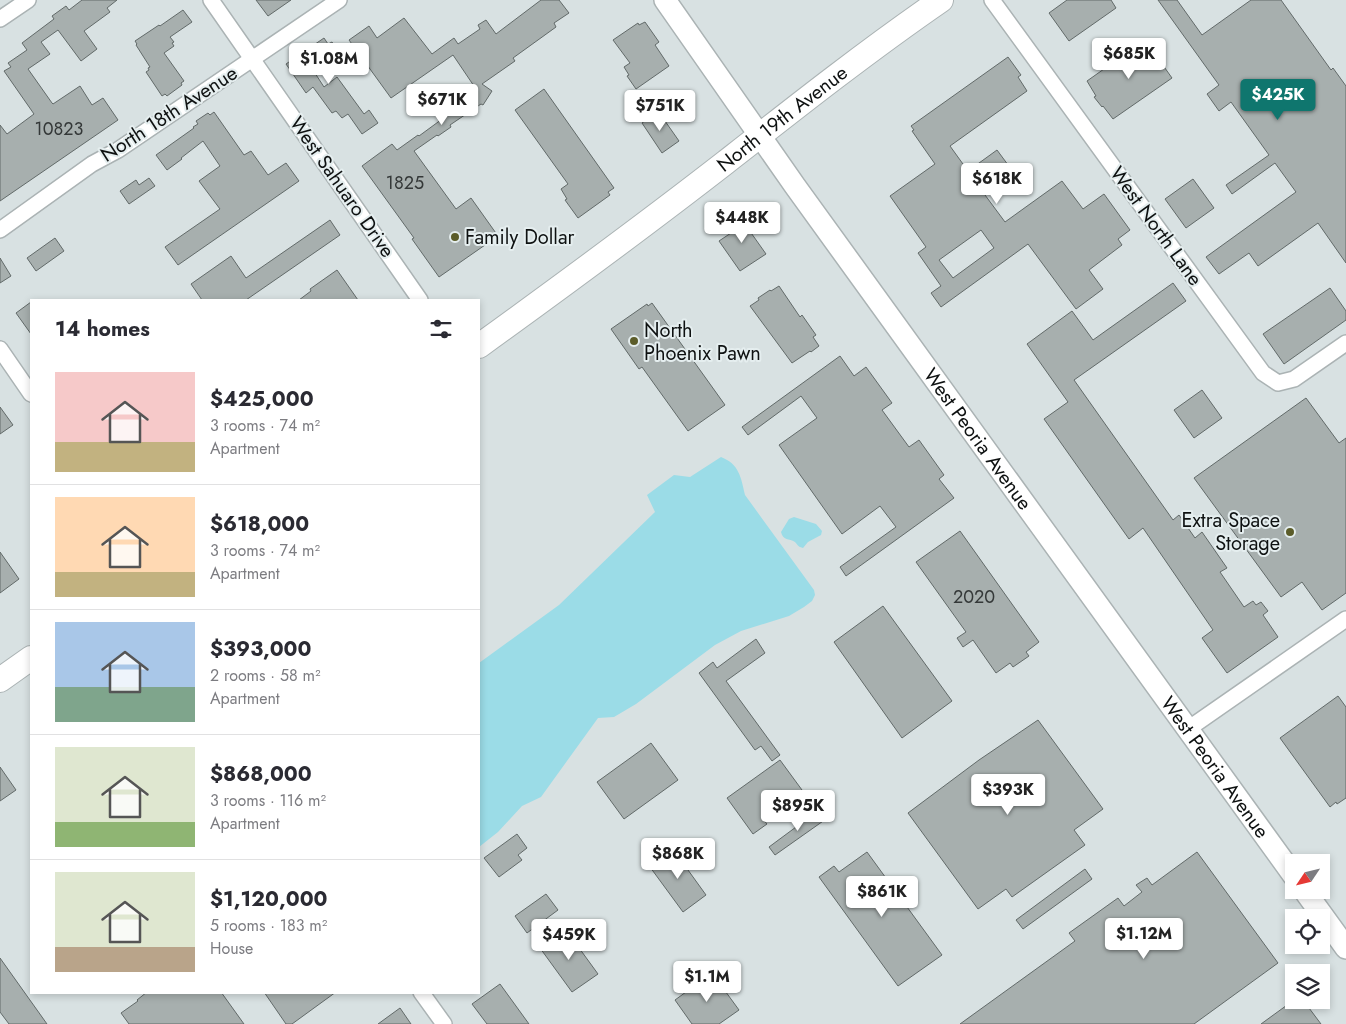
<!DOCTYPE html>
<html lang="en">
<head>
<meta charset="utf-8">
<style>
	:root { --surface:#fff; --page:#f7f7f7; --text:#2b2b33; --muted:#7c7c81; --line:#e1e1e2; --accent:#0f766e }
	body { margin:0; font-family:Jost,sans-serif; background:var(--page); color:var(--text); height:100vh; display:flex; flex-direction:column; font-size:19px; white-space:nowrap }
	* { box-sizing:border-box; margin:0 }
	p { font-size:16px; color:var(--muted) }
	.icon { flex:none; width:28px; height:28px; fill:none; stroke:currentColor; stroke-width:2; stroke-linecap:round; stroke-linejoin:round }
	.map { position:relative; flex:1; overflow:hidden }
	.sheet { position:absolute; left:30px; top:299px; width:450px; height:695px; display:flex; flex-direction:column; background:var(--surface); border-radius:0px; box-shadow:0 2px 8px #0003 }
	.sheet>* { flex:none }
	.needle { width:32px; rotate:235deg }
	.buttons { position:absolute; left:1285px; top:854px; display:grid; gap:10px }
	.buttons a { display:grid; place-items:center; width:45px; height:45px; border-radius:0px; background:var(--surface); box-shadow:0 2px 8px #0003; font-size:25px }
	.price { position:absolute; translate:-50% -42px; padding:0 11px; border-radius:5px; background:#fff; color:#222; font-size:16px; line-height:32px; filter:drop-shadow(0 1px 2px #0008) }
	.price::after { content:''; position:absolute; left:50%; top:30px; width:15px; height:11px; margin-left:-8px; background:inherit; clip-path:polygon(0 0,100% 0,50% 100%) }
	.price.selected { background:var(--accent); color:#fff }
	ul { padding:0; list-style:none }
	li { display:flex; align-items:center; gap:15px; height:125px; padding:0 25px }
	li+li { border-top:1px solid var(--line) }
	li span { display:grid; place-items:center; flex:none; width:140px; height:100px; border-radius:0px; color:#555 }
	li>.icon { margin-inline-start:auto }
	span .icon { width:60px; height:60px; fill:#fffc; stroke-width:1 }
	li b { font-size:21px }
	h2 { display:flex; justify-content:space-between; align-items:center; height:60px; padding:0 25px; font-size:21px }
	.map>svg:first-child { display:block }
</style>
</head>
<body>
<div class="map">
<svg width="1346" height="1024" viewBox="0 0 1346 1024">
	<rect width="100%" height="100%" fill="#d8e1e2"/>
	<g fill="#9bdce7">
		<path d="M 721,457 C 739,464 741,477 745,495 L 814,590 L 815,595 L 812,601 L 804,607 L 789,616 L 741,631 L 715,645 L 636,704 L 614,717 L 598,718 L 541,797 L 522,806 L 498,832 L 479,847 L 479,663 L 559,605 L 655,512 L 647,495 L 674,475 L 690,477 Z"/>
		<path d="M 794,517 L 816,524 L 822,531 L 821,535 L 808,542 L 803,548 L 800,547 C 799,547 795,542 795,542 C 789,538 783,541 781,532 L 789,519 Z"/>
	</g>
	<g fill="#a7afae" stroke="#626a69" fill-rule="evenodd">
		<polygon points="82,0 117,0 107,8 110,12 84,31 97,49 81,61 58,30 41,42 50,54 28,69 52,103 53,104 80,86 92,105 103,98 118,120 0,201 0,125 7,134 34,114 4,71 11,67 8,63 27,50 22,43 54,19 52,16 66,6 69,10"/>
		<polygon points="256,0 291,0 268,16"/>
		<polygon points="541,0 559,0 569,13 554,23 556,27 513,58 515,61 482,84 492,91 483,105 481,104 450,125 451,127 438,136 437,135 414,151 456,209 471,198 498,236 439,277 412,239 414,238 362,166 392,144 397,150 418,135 419,136 468,100 476,89 453,55 391,98 349,40 369,26 377,38 404,18 432,54 454,38 458,44 480,29 478,25 486,20 496,34"/>
		<polygon points="1067,0 1111,0 1116,8 1069,41 1049,13"/>
		<polygon points="1158,0 1177,0 1202,35 1251,0 1281,0 1331,70 1333,68 1346,86 1346,263 1318,223 1258,266 1249,253 1219,274 1206,257 1296,192 1275,163 1232,194 1226,185 1269,155 1231,102 1219,111 1207,94 1219,85"/>
		<polygon points="183,10 192,22 170,37 174,42 172,43 174,46 164,53 184,81 181,83 182,85 167,96 165,94 162,96 146,72 149,70 148,68 150,67 136,45 137,44 135,41 159,25 160,26"/>
		<polygon points="645,22 659,42 655,45 669,66 636,89 627,76 629,75 624,67 630,63 613,40 638,23 639,25"/>
		<polygon points="324,38 328,44 332,42 339,52 313,70 324,87 337,77 364,114 369,110 378,123 362,134 348,114 342,118 336,111 332,113 313,87 306,93 286,64"/>
		<polygon points="1145,40 1172,78 1113,119 1103,106 1102,107 1094,97 1096,96 1087,81"/>
		<path d="M 1008,57 L 1021,75 L 1018,77 L 1027,91 L 950,146 L 968,171 L 997,150 L 1014,173 L 985,195 L 1005,222 L 1062,181 L 1083,209 L 1104,194 L 1130,230 L 1118,239 L 1122,245 L 1089,270 L 1103,289 L 1076,309 L 1028,244 L 941,307 L 931,293 L 941,286 L 918,253 L 926,247 L 890,196 L 935,164 L 912,131 L 914,130 L 911,126 ZM 981,230 L 994,248 L 953,278 L 939,260 Z"/>
		<polygon points="544,89 614,188 608,192 610,195 578,218 565,200 567,199 561,189 568,184 515,110"/>
		<polygon points="658,111 679,141 662,153 642,123"/>
		<polygon points="214,112 244,155 251,151 268,175 286,163 299,181 178,265 165,247 220,209 199,181 220,166 203,141 181,158 182,159 167,170 156,155 194,128 193,127 198,124 196,121 208,113 210,115"/>
		<polygon points="149,178 155,186 129,204 120,191 136,180 139,185"/>
		<polygon points="1193,179 1214,208 1186,228 1165,199"/>
		<polygon points="737,213 766,254 740,271 719,241 734,231 726,220"/>
		<polygon points="330,220 340,235 246,300 202,300 191,284 231,256 246,278"/>
		<polygon points="55,238 64,251 36,271 27,258"/>
		<polygon points="0,258 11,276 0,283"/>
		<polygon points="337,270 358,300 299,300 311,291 310,289"/>
		<polygon points="1173,283 1186,301 1074,380 1173,520 1179,515 1195,538 1202,532 1227,568 1220,572 1244,607 1253,601 1256,605 1261,602 1268,611 1263,615 1278,637 1227,673 1202,638 1213,630 1143,528 1129,539 1044,419 1068,402 1027,344 1072,311 1093,340"/>
		<polygon points="779,286 800,317 802,315 816,335 813,337 819,346 811,352 810,351 792,363 750,306 759,300 758,298 770,290 771,291"/>
		<polygon points="1330,288 1346,311 1346,320 1284,364 1263,334"/>
		<polygon points="31,302 31,334 16,313"/>
		<polygon points="652,303 725,405 688,431 642,367 639,369 611,329 647,304 648,306"/>
		<polygon points="840,356 854,376 866,367 892,403 882,410 909,447 919,440 944,475 939,479 954,498 846,576 840,567 896,527 880,506 842,534 779,445 817,418 801,396 748,435 742,427"/>
		<polygon points="1202,390 1222,418 1194,438 1174,410"/>
		<polygon points="1306,398 1339,443 1346,438 1346,593 1322,610 1302,582 1281,597 1194,478"/>
		<polygon points="0,407 13,425 0,434"/>
		<polygon points="960,531 1039,642 1026,652 1029,656 1013,667 1010,663 996,673 973,640 963,647 957,638 966,632 916,562"/>
		<polygon points="0,552 19,579 0,593"/>
		<polygon points="883,606 952,701 902,738 834,642"/>
		<polygon points="756,639 765,653 726,681 780,755 772,761 761,746 755,750 699,673 713,662 717,668"/>
		<polygon points="1338,696 1346,707 1346,798 1337,804 1336,802 1330,807 1280,738"/>
		<polygon points="1038,720 1103,809 1074,830 1085,845 1012,897 1006,889 978,909 908,813 979,760"/>
		<polygon points="651,743 678,780 624,819 597,782"/>
		<polygon points="780,760 802,790 762,818 767,824 753,834 727,798"/>
		<polygon points="0,767 16,790 0,801"/>
		<polygon points="819,810 826,819 775,855 769,847"/>
		<polygon points="517,834 527,848 518,855 522,860 499,877 484,858"/>
		<polygon points="670,845 706,895 683,912 650,867 665,857 661,852"/>
		<polygon points="867,852 942,955 898,986 819,877 834,866 839,872"/>
		<polygon points="1197,852 1278,963 1194,1024 960,1024 1075,941 1069,933 1118,898 1124,906 1142,892 1136,885 1147,878 1152,885"/>
		<polygon points="1085,869 1092,879 1023,929 1016,920"/>
		<polygon points="546,894 558,910 527,933 515,916"/>
		<polygon points="566,930 598,974 572,992 540,948"/>
		<polygon points="0,958 47,1024 9,1024 0,1012"/>
		<polygon points="712,973 739,1010 719,1024 692,1024 675,1000"/>
		<polygon points="500,984 529,1024 487,1024 472,1004"/>
		<polygon points="147,992 221,992 244,1024 129,1024 121,1013 138,1001 137,1000"/>
		<polygon points="264,992 336,992 292,1024 286,1024"/>
		<polygon points="1294,1000 1303,1000 1321,1024 1261,1024"/>
		<polygon points="400,1008 411,1024 378,1024"/>
	</g>
	<g fill="none" stroke-linecap="round" stroke-linejoin="round">
		<g stroke="#abb3b4" stroke-width="18">
			<g id="minor">
				<polyline points="211,0 420,300"/>
				<polyline points="992,0 1263,373 1278,383 1294,379 1346,343"/>
				<polyline points="0,19 28,0"/>
				<polyline points="0,230 92,164 118,150 339,0"/>
				<polyline points="0,349 31,394"/>
				<polyline points="1188,729 1346,619"/>
				<polyline points="421,992 444,1024"/>
			</g>
		</g>
		<g stroke="#abb3b4" stroke-width="24">
			<g id="secondary">
				<path id="s1" d="M 665,0 L 795,186 L 1294,876"/>
				<polyline points="1304,890 1346,948"/>
			</g>
		</g>
		<g stroke="#abb3b4" stroke-width="26">
			<g id="primary">
				<path id="s2" d="M 479,346 C 562,286 645,225 726,162 C 796,107 867,51 941,0"/>
				<polyline points="0,680 31,658"/>
			</g>
		</g>
		<use href="#minor" stroke="#fff" stroke-width="15"/>
		<use href="#secondary" stroke="#fff" stroke-width="21"/>
		<use href="#primary" stroke="#fff" stroke-width="24"/>
	</g>
	<g fill="#5b5c29" stroke="#e5eeef" stroke-width="2">
		<circle cx="455" cy="237" r="5"/>
		<circle cx="634" cy="341" r="5"/>
		<circle cx="1290" cy="532" r="5"/>
	</g>
	<g text-anchor="middle" dominant-baseline="central" stroke-width="4" stroke-linejoin="round" paint-order="stroke">
		<g font-size="18" fill="#343838">
			<text x="59" y="129">10823</text>
			<text x="405" y="183">1825</text>
			<text x="974" y="597">2020</text>
		</g>
		<g font-size="20" fill="#0e1111" stroke="#e5eeef">
			<text transform="translate(169 114) rotate(-33)">North 18th Avenue</text>
			<text stroke="none"><textPath href="#s2" startOffset="379">North 19th Avenue</textPath></text>
			<text transform="translate(342 187) rotate(55)">West Sahuaro Drive</text>
			<text transform="translate(1156 226) rotate(54)">West North Lane</text>
			<text stroke="none"><textPath href="#s1" startOffset="539">West Peoria Avenue</textPath></text>
			<text stroke="none"><textPath href="#s1" startOffset="944">West Peoria Avenue</textPath></text>
		</g>
		<g font-size="20" fill="#0e1111" stroke="#e5eeef" text-anchor="start">
			<text x="465" y="237">Family Dollar</text>
			<text x="644" y="330">North<tspan x="644" dy="23">Phoenix Pawn</tspan></text>
			<text x="1280" y="520" text-anchor="end">Extra Space<tspan x="1280" dy="23">Storage</tspan></text>
		</g>
	</g>
</svg>
<div class="buttons">
<a><svg class="needle" viewBox="-14 -14 28 28"><path d="M0-13l5 13h-10z" fill="#e53935"/><path d="M0 13l5-13h-10z" fill="#7c7c81"/></svg></a>
<a><svg class="icon" aria-label="locate" viewBox="0 0 24 24"><circle cx="12" cy="12" r="6"/><path d="M12 2v4M12 18v4M2 12h4M18 12h4"/></svg></a>
<a><svg class="icon" aria-label="layers" viewBox="0 0 24 24"><path d="M12 4l9 5-9 5-9-5zM3 14l9 5 9-5"/></svg></a>
</div>
<b class="price" style="left:1129px;top:80px">$685K</b>
<b class="price" style="left:329px;top:85px">$1.08M</b>
<b class="price selected" style="left:1278px;top:121px">$425K</b>
<b class="price" style="left:442px;top:126px">$671K</b>
<b class="price" style="left:660px;top:132px">$751K</b>
<b class="price" style="left:997px;top:205px">$618K</b>
<b class="price" style="left:742px;top:244px">$448K</b>
<b class="price" style="left:1008px;top:816px">$393K</b>
<b class="price" style="left:798px;top:832px">$895K</b>
<b class="price" style="left:678px;top:880px">$868K</b>
<b class="price" style="left:882px;top:918px">$861K</b>
<b class="price" style="left:1144px;top:960px">$1.12M</b>
<b class="price" style="left:569px;top:961px">$459K</b>
<b class="price" style="left:707px;top:1003px">$1.1M</b>
<section class="sheet">
<h2>14 homes<svg class="icon" aria-label="filters" viewBox="0 0 24 24"><path d="M4 7h16M4 17h16"/><circle cx="9" cy="7" r="2"/><circle cx="15" cy="17" r="2"/></svg></h2>
<ul>
<li><span style="background:linear-gradient(#f6c9c9 70%,#c2b280 0)"><svg class="icon" aria-label="home" viewBox="0 0 24 24"><path d="M3 11l9-7 9 7M6 9v11h12V9"/></svg></span><div><b>$425,000</b><p>3 rooms · 74 m²</p><p>Apartment</p></div></li>
<li><span style="background:linear-gradient(#ffd9b3 75%,#c2b280 0)"><svg class="icon" aria-label="home" viewBox="0 0 24 24"><path d="M3 11l9-7 9 7M6 9v11h12V9"/></svg></span><div><b>$618,000</b><p>3 rooms · 74 m²</p><p>Apartment</p></div></li>
<li><span style="background:linear-gradient(#a9c7e8 65%,#7fa58c 0)"><svg class="icon" aria-label="home" viewBox="0 0 24 24"><path d="M3 11l9-7 9 7M6 9v11h12V9"/></svg></span><div><b>$393,000</b><p>2 rooms · 58 m²</p><p>Apartment</p></div></li>
<li><span style="background:linear-gradient(#dfe7d0 75%,#8fb573 0)"><svg class="icon" aria-label="home" viewBox="0 0 24 24"><path d="M3 11l9-7 9 7M6 9v11h12V9"/></svg></span><div><b>$868,000</b><p>3 rooms · 116 m²</p><p>Apartment</p></div></li>
<li><span style="background:linear-gradient(#dfe7d0 75%,#b9a48a 0)"><svg class="icon" aria-label="home" viewBox="0 0 24 24"><path d="M3 11l9-7 9 7M6 9v11h12V9"/></svg></span><div><b>$1,120,000</b><p>5 rooms · 183 m²</p><p>House</p></div></li>
</ul>
</section>
</div>
</body>
</html>
